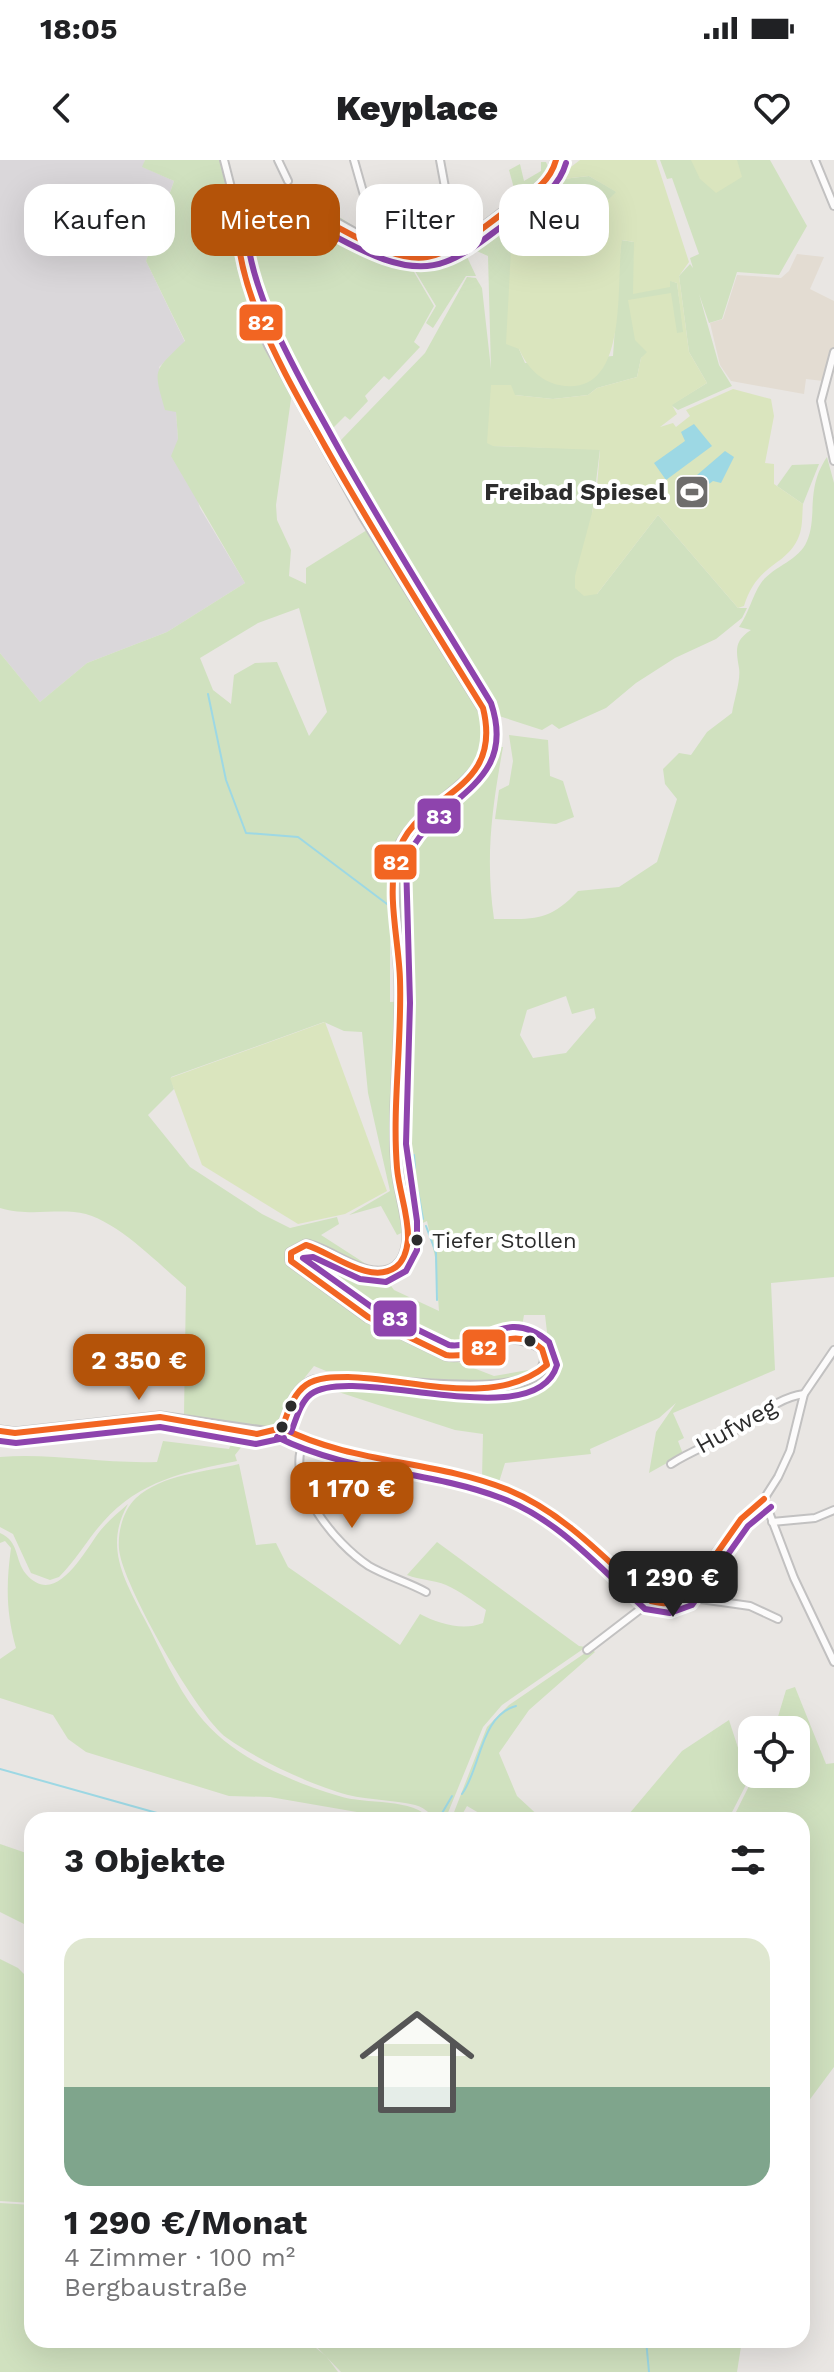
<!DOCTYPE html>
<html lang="de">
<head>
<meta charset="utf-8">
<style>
	:root { --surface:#fff; --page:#f2f2f2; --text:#202124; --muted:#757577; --accent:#b45309 }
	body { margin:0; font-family:"Work Sans",sans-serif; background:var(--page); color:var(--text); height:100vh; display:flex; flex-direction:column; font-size:30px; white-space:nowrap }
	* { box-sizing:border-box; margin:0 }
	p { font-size:26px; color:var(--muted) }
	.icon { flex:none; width:44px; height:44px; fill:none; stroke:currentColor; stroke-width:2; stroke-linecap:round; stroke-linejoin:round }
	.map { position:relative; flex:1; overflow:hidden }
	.side { position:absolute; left:24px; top:1652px; width:786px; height:536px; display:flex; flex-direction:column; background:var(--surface); border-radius:24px; box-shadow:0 8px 32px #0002 }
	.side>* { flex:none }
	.top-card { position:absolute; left:24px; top:24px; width:786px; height:72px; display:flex; gap:16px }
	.controls { position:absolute; left:738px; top:1556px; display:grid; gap:16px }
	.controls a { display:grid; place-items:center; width:72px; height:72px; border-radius:16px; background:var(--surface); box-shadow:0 8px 32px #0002; font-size:40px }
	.price { position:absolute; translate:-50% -68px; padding:0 18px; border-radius:16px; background:var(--accent); color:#fff; font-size:26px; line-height:52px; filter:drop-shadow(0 2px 4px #0008) }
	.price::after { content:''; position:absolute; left:50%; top:48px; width:24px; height:18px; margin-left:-12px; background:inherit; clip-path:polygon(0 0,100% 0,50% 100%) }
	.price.current { background:#222; color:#fff }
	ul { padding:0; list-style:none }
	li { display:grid; align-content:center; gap:16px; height:424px; padding:0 40px }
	li span { display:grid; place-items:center; height:248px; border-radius:24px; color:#555 }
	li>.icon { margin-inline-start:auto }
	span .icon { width:144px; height:144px; fill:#fffc; stroke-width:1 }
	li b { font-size:34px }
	h2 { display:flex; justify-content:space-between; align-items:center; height:96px; padding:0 40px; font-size:34px }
	.tag { padding:0 28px; border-radius:24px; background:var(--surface); box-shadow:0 8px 32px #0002; font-size:28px; line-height:72px }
	.tag.current { background:var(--accent); color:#fff }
	.status { display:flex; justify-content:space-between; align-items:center; height:56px; padding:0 40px; background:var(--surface); direction:ltr }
	.status svg { height:22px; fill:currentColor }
	header { display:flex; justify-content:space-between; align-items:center; height:104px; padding:0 40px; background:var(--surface); font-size:36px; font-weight:800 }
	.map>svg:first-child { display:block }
</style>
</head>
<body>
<div class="status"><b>18:05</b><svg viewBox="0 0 49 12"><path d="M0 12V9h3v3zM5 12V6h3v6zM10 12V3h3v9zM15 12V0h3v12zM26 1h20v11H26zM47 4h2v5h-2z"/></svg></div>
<header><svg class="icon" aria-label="back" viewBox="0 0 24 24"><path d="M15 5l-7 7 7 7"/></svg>Keyplace<svg class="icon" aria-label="heart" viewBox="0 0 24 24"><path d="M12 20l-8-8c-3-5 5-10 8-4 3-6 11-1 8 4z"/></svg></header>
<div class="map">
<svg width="834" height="2212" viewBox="0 0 834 2212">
	<rect width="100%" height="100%" fill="#e9e6e3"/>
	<polygon fill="#dad7da" points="0,0 145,0 143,7 174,21 146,101 185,182 159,207 176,251 178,279 200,348 245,423 167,472 87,503 40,542 0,493"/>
	<polygon fill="#e3dcd2" points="797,94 824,97 810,129 834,141 834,188 823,221 806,219 804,234 731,221 720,205 710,163 723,159 737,115 781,118 789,111"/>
	<g fill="#d0e1bf" fill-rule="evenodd">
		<path d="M 145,0 L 221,0 L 251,143 L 292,232 L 276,345 L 277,360 L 291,390 L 289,416 L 306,424 L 306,408 L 367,370 L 480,554 L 487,572 L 481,587 L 503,587 C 492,649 485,696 494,759 C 534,759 549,762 578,731 L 619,727 L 657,702 L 677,639 L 665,624 L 663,609 L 679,593 L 691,595 L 707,572 L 732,553 C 734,540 741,520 739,508 C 736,490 734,481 751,470 L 739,467 C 749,453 752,436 761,423 C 773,406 799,401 807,381 C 818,356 805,329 827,297 L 834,323 L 834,1117 L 771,1123 L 775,1210 L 673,1253 L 684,1278 L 678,1281 L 683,1294 L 649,1313 L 656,1272 L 676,1243 L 659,1258 L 590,1289 L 591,1294 L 505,1303 L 499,1322 L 482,1318 L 483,1274 L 455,1270 L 323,1227 L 315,1228 L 319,1223 L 363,1221 L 417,1229 L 416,1219 L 326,1211 L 314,1206 L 294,1231 L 280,1262 L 263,1270 L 184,1254 L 186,1127 C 158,1104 112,1054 74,1052 C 46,1050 29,1056 0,1048 L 0,493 L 40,542 L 87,503 L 167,472 L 245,423 L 171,296 L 178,279 L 176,252 L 165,250 C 153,208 153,212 185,181 L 146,101 L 174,21 L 142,7 ZM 299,448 L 327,552 L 309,576 L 277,502 L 255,503 L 234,515 L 231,544 L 213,530 L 200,498 L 258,463 ZM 390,776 L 403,784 L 407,841 L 390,842 ZM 566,836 L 572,854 L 594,848 L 596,858 L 566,893 L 533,898 L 520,875 L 527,850 ZM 324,862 L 344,871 L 362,872 L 368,933 L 390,1031 L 349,1055 L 381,1046 L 397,1075 L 427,1061 L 435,1097 L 439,1151 L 394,1130 L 383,1115 L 321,1075 L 339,1064 L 337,1057 L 290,1068 L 262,1054 L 190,1007 L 148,955 L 174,929 L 171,917 ZM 524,1155 L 545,1155 L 551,1206 L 494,1216 L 453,1200 L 497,1175 L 521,1172 Z"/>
		<polygon points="660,0 770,0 807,66 779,115 737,112 722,159 709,163 699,134 719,205 732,226 678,250 671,245 707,223 689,192 679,116 690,104 693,108 690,98 699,94 672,18 667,19"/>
		<polygon points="541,2 546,2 548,7 543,18 517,39 509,10 520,4 524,21 541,11"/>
		<polygon points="589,16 617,32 605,43 577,32 561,37 519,189 525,203 613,196 621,80 634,82 670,126 669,120 677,123 684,173 677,173 641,198 637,217 597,228 588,235 553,239 515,235 493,286 600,289 591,363 597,434 658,355 738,448 747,448 742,458 716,479 675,498 636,523 606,548 559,569 552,564 542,570 499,556 340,293 341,280 425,193 467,117 476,118 482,128 491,209 488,96 470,88 475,76 554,20"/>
		<polygon points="278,24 303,34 407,100 434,146 414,182 420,187 389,220 384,216 365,236 368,241 350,260 345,256 326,275 263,163 242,64 283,54"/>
		<polygon points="461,84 476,116 466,116 433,168 426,163 436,146 409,101 440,96"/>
		<polygon points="819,304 803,344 777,326 792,305"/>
		<polygon points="509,575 548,580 550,616 563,621 574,657 556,664 495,659 499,630 509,625 513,601"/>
		<path d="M 235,1274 L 250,1276 L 235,1295 L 237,1301 C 185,1312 140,1320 103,1362 C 87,1380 76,1400 59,1417 L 50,1420 L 31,1413 L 13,1374 L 0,1367 L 0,1297 C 53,1293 103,1304 157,1302 L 163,1281 L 229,1289 Z"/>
		<path d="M 239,1304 L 256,1385 L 276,1383 L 288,1407 L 400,1485 L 420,1454 C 439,1464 463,1471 483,1463 L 486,1450 C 473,1441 460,1431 446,1425 C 434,1420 420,1420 407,1415 L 437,1382 L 579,1486 L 586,1487 L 502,1545 L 483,1567 L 445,1660 C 432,1660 428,1648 415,1645 C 393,1640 370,1640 348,1635 C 311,1625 258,1600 227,1578 C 197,1556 127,1431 120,1395 C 116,1377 122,1351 136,1338 C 162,1314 206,1312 239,1304 Z"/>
		<path d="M 128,1344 C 104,1386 124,1419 144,1458 C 161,1490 175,1525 198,1554 C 230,1596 289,1621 339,1636 C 365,1645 414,1637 431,1660 L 403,1660 L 270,1637 L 229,1636 L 86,1592 L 68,1579 L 53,1555 L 0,1538 L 0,1499 L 16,1488 C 6,1452 6,1425 11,1388 L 5,1381 L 0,1383 L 0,1373 C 20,1382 14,1399 26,1414 C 56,1449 85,1390 100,1371 C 108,1361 118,1353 128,1344 Z"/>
		<polygon points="591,1489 595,1492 529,1550 499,1593 517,1636 543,1660 491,1660 467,1646 459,1660 451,1660 487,1567 509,1545"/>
		<polygon points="795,1527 826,1604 834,1603 834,1907 802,1950 802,1660 732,1660 755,1614 796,1614 796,1570 774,1570 786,1530"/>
		<polygon points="729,1560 740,1594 752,1591 752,1613 728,1660 624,1660 682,1591"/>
		<polygon points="0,1684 32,1695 32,1768 0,1752"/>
		<polygon points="0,1799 18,1808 32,1822 32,2043 0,2041"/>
		<polygon points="0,2043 32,2045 32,2180 306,2180 326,2196 338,2212 0,2212"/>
		<polygon points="310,2180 742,2180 737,2212 341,2212"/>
	</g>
	<g fill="#dae5be">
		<path d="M 580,0 L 656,0 L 689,102 L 679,116 L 689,192 L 707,223 L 672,245 L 677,254 L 660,267 L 673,263 L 676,267 L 690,256 L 686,250 L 733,229 L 771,239 L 774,256 L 765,303 L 774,304 L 774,324 L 803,344 C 802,353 803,367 799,376 C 787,407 757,402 744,446 L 738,448 L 658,355 L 597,434 L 584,436 L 575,428 L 575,416 L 596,338 L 600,290 L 493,286 L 487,283 L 491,225 L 511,225 L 515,235 L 553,239 L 588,235 L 597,228 L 637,217 L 641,198 L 647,192 L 635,180 L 628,140 L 671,133 L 677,173 L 683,172 L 677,123 L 670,121 L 670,127 L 633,134 L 634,82 L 622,80 C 615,123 631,239 559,225 C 540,221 527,207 519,189 L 506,184 L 512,71 C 533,43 573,23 605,43 L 616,32 L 589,16 L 554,20 Z"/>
		<polygon points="691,0 737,0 742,17 716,33 700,19"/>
		<polygon points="325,862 387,1031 345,1054 298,1064 202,1005 170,918"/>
	</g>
	<g fill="#9dd8e4">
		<polygon points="694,264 712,286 666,320 654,303 685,281 681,272"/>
		<polygon points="725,291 734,297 721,323 713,321 705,327 697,315"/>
	</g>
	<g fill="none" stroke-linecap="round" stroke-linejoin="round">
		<g stroke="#9dd8e4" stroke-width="2">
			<polyline points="208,534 226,620 246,673 298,677 387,744"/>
			<polyline points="403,750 409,945"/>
			<polyline points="414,995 415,1008"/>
			<polyline points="418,1031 423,1059"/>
			<polyline points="426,1066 436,1093 437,1140"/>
			<polyline points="0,1609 182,1660"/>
			<path d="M 462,1634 C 481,1608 480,1556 516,1546"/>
			<polyline points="438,1660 452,1636"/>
			<polyline points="646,2180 649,2212"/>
		</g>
		<g stroke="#c2c1c1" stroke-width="10">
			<g id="street">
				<polyline points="224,0 236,47"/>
				<polyline points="278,0 288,21"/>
				<polyline points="354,0 369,53 371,79"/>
				<polyline points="440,0 451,60 461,81"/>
				<polyline points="815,0 834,46"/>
				<polyline points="834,192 821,241 834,301"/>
				<polyline points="282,1268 304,1281 332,1289 492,1324 524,1339 580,1375 651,1441 678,1443 741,1359 764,1339 778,1317 790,1291 804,1234 834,1190"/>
				<path d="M 304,1281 C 284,1322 335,1384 369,1406 C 386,1416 408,1422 426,1432"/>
				<path d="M 671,1304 C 688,1293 704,1287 722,1278 C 750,1265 773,1238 804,1234"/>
				<polyline points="764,1339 794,1418 834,1502"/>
				<polyline points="772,1362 815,1358 834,1350"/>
				<polyline points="709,1401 717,1404 724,1441"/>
				<polyline points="686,1437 750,1446 778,1459"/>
				<polyline points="587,1490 651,1441"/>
			</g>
		</g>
		<g stroke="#c2c1c1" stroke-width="13">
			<path id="secondary" d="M 0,1271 L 15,1273 L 160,1257 L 270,1273 L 282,1268 C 290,1251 293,1231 311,1222 C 342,1207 567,1258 544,1189 C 497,1159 481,1202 446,1195 L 368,1157 L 291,1101 L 291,1093 L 306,1085 C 331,1089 370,1126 396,1107 C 404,1101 407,1090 408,1080 C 409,1056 399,1032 397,1008 C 392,946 402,882 400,820 C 399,781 390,738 396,699 C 406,640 517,623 483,548 L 364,356 L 269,184 C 259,161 230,63 238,42 C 265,0 369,98 417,98 C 448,98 483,68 507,50 C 525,37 553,24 556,0"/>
		</g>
		<use href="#street" stroke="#fcfbfb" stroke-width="6"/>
		<use href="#secondary" stroke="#fcfbfb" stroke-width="9"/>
		<g stroke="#fff" stroke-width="12">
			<g id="bus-1">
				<path d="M 282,1268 C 288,1253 292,1235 306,1225 C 317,1217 335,1217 348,1217 C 410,1218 495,1249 547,1205 L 542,1189 C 508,1160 480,1201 446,1195 L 368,1157 L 291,1101 L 291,1093 L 306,1085 C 331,1092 370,1126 396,1107 C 404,1101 407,1089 408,1080 C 409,1055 399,1032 397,1008 C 392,946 402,883 400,820 C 399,782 387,738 396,699 C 412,631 505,637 483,548 C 429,461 375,375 325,286 C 288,219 228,122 238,42 L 251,32 L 271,33 C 313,48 385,105 427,97 C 458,91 482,68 506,51 C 526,36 549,26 556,0"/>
				<path d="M 282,1268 C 353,1304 433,1300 506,1329 C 563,1352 607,1400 651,1441 C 664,1444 675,1445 686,1437 L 741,1359 L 764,1339"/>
				<polyline points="0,1271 15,1273 160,1257 257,1274 282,1268"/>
			</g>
		</g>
		<g stroke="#fff" stroke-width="12">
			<g id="bus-2">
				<path d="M 291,1272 C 296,1260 300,1242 311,1234 C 354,1203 536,1277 557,1205 L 549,1182 C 505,1144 480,1191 449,1185 L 373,1148 L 303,1098 L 313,1097 L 360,1119 L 386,1122 L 406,1111 L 417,1090 L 417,1061 L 406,984 L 410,843 L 406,701 C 431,636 520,629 491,543 C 437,454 381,366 331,275 C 298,215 239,118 247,48 L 255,42 L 269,43 C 320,61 390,123 445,102 C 470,93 490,74 512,59 C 534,43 558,31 566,3"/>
				<path d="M 277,1277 C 348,1313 428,1310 501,1338 C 558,1359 601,1409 645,1449 L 670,1453 L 692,1445 L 748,1366 L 771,1347"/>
				<polyline points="0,1281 16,1283 160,1267 256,1284 284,1278"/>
			</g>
		</g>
		<use href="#bus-1" stroke="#f26522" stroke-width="6"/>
		<use href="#bus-2" stroke="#8e44ad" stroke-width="6"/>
	</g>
	<defs>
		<g id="stadium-square" transform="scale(1.8)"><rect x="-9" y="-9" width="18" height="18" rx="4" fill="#6e6d6c" stroke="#fff"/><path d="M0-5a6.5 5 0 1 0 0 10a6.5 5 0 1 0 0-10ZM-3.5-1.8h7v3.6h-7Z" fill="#fff"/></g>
	</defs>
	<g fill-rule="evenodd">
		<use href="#stadium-square" x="692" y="332"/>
	</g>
	<g fill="#2c2c2c" stroke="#fff" stroke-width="3">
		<circle cx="417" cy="1080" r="7"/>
		<circle cx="530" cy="1181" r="7"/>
		<circle cx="291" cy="1246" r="7"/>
		<circle cx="282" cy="1267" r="7"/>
	</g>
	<g text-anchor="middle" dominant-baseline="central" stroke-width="8" stroke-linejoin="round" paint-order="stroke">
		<g font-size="22" fill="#2c2c2c" stroke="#fff" text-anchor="start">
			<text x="432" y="1080">Tiefer Stollen</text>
		</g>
		<g font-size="24" font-weight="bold" fill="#2c2c2c" stroke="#fff" text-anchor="end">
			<text x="666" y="332">Freibad Spiesel</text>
		</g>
		<g font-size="24" fill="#2c2c2c" stroke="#fff">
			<text transform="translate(736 1266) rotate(-29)">Hufweg</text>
		</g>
	</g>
	<g stroke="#fff" stroke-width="3">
		<rect x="238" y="143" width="46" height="39" rx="8" fill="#f26522"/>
		<rect x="416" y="637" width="46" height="38" rx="8" fill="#8e44ad"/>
		<rect x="373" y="683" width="45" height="38" rx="8" fill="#f26522"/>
		<rect x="372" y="1139" width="46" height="39" rx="8" fill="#8e44ad"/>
		<rect x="461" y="1168" width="46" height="39" rx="8" fill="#f26522"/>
	</g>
	<g font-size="22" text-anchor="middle" font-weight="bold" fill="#fff">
		<text x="261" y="170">82</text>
		<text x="439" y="664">83</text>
		<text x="396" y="710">82</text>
		<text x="395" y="1166">83</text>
		<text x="484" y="1195">82</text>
	</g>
</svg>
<div class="controls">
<a><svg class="icon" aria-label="locate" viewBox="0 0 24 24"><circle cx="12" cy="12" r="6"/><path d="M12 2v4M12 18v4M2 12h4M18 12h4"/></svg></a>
</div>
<b class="price" style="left:139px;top:1242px">2 350 €</b>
<b class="price" style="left:352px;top:1370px">1 170 €</b>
<b class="price current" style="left:673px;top:1459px">1 290 €</b>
<div class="top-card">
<a class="tag">Kaufen</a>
<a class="tag current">Mieten</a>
<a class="tag">Filter</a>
<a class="tag">Neu</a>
</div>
<section class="side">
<h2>3 Objekte<svg class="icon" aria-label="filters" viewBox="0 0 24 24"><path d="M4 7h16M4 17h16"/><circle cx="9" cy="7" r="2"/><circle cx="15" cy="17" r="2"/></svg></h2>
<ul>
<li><span style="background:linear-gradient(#dfe7d0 60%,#7fa58c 0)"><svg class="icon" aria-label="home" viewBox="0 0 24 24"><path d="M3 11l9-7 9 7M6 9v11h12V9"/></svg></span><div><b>1 290 €/Monat</b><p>4 Zimmer · 100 m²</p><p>Bergbaustraße</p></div></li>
</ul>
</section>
</div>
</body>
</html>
